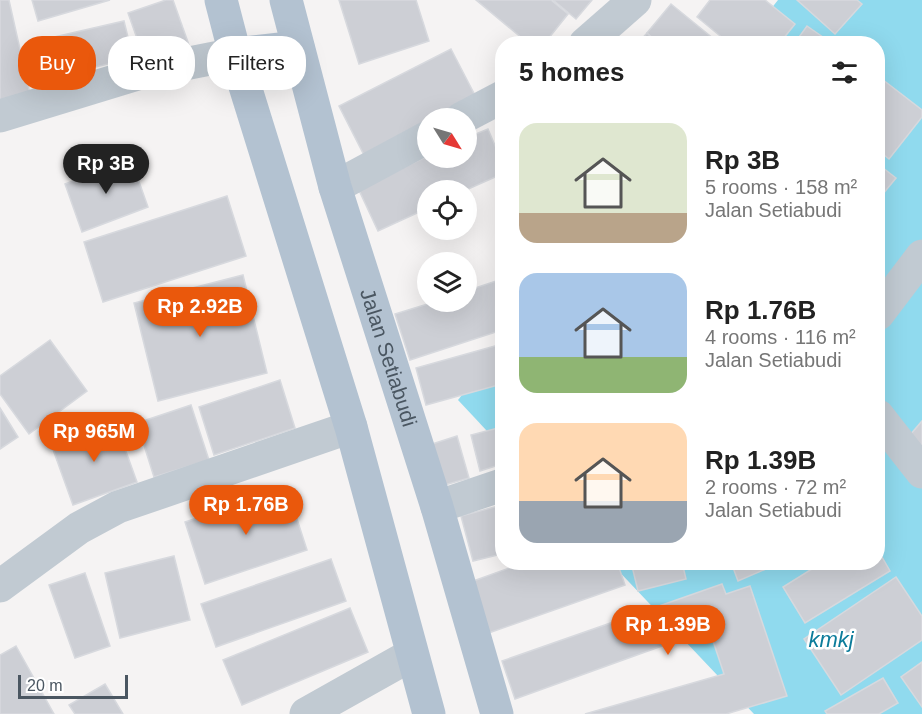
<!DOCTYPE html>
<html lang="en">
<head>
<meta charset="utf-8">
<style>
	:root { --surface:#fff; --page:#f2f2f2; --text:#222; --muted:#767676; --accent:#ea580c }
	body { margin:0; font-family:Arial,sans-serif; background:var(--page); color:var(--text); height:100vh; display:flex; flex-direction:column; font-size:22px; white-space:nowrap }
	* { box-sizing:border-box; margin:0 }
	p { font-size:20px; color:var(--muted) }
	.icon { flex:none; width:33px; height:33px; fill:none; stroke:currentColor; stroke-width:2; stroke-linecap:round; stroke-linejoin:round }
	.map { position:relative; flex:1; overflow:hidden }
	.drawer { position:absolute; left:495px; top:36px; width:390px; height:534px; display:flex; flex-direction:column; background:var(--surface); border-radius:24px; box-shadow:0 6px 24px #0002 }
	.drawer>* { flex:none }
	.guide { position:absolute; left:18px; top:36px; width:387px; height:54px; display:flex; gap:12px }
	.needle { width:39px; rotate:127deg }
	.tools { position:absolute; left:417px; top:108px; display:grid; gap:12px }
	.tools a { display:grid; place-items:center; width:60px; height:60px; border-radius:50%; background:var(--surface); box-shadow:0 6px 24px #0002; font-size:30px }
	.scale { position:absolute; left:18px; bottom:15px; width:110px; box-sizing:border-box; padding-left:6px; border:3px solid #4a5661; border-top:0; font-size:16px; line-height:21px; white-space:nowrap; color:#4a5661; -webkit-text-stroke:4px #fff; paint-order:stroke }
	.price { position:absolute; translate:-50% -51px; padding:0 14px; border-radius:21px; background:var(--accent); color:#fff; font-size:20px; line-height:39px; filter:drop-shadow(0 2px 3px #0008) }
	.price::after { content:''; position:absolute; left:50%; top:36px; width:18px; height:14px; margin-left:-9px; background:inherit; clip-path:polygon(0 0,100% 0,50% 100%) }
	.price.selected { background:#222; color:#fff }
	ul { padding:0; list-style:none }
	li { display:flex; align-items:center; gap:18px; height:150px; padding:0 24px }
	li span { display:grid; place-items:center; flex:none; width:168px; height:120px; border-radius:18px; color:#555 }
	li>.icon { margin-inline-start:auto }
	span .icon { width:72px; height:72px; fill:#fffc; stroke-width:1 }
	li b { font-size:26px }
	h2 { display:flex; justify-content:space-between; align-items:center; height:72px; padding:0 24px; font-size:26px }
	.pill { padding:0 21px; border-radius:24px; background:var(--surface); box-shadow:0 6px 24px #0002; font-size:21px; line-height:54px }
	.pill.selected { background:var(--accent); color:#fff }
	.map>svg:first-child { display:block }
</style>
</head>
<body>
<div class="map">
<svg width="922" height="714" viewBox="0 0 922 714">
	<rect width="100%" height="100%" fill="#f5f3f3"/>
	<g fill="#90daee">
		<polygon points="778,0 922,0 922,714 754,714 611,563 878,562 878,44 744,43"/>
		<polygon points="502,345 502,447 458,400"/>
	</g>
	<g fill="#cdcfd5" stroke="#d7d9de" stroke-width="1.5">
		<polygon points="0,0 9,0 30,94 0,101"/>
		<polygon points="32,0 110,0 38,21"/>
		<polygon points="166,0 173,0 189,45 145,61 128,13"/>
		<polygon points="339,0 416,0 429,41 359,64"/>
		<polygon points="476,0 551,0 568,14 544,44 529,44"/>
		<polygon points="553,0 592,0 576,19"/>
		<polygon points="710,0 765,0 795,24 779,44 730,44 697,17"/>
		<polygon points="797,0 857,0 862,4 835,34"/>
		<polygon points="671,4 720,44 660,44 647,33"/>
		<polygon points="124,21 133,58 37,81 28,43"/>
		<polygon points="807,26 830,42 829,44 794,44"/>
		<polygon points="647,33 658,44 637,44"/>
		<polygon points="451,49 480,105 454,118 428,118 428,132 368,163 339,106"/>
		<polygon points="878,76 922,110 922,117 889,159 878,150"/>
		<polygon points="488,129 502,162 502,174 466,190 428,190 428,208 378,231 358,188 428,156 466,158 466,138"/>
		<polygon points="131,159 148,207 82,232 65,184"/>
		<polygon points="878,164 896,178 878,200"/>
		<polygon points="227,196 246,256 103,302 84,242"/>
		<polygon points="243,275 267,373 158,401 134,303"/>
		<polygon points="502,279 502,330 410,360 395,314 434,302 466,302 466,291"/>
		<polygon points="50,340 87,391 29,434 0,394 0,376"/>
		<polygon points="502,344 502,384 426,405 416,368"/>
		<polygon points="280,380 295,428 214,455 199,407"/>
		<polygon points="191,405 209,460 154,477 137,423"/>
		<polygon points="0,408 18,437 0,449"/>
		<polygon points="115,421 137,482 73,505 51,444"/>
		<polygon points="922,421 922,458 904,442"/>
		<polygon points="502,427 502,464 480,471 471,435"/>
		<polygon points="457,436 469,478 441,486 429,445"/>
		<polygon points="287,488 307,550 205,584 185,522"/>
		<polygon points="502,505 502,554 473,561 461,516"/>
		<polygon points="878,550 890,571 805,623 783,587 823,562 878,562"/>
		<polygon points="174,556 190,620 120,638 105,573"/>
		<polygon points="331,559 346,601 216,647 201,604"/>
		<polygon points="526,562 617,562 625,585 483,635 465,584"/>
		<polygon points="631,562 682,562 686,579 638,591"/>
		<polygon points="731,562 782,562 738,581"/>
		<polygon points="85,573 110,646 75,658 49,585"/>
		<polygon points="896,577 922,616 922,640 841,695 804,639"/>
		<polygon points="722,584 726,594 750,586 787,696 726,714 585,714 724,674 709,629 515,699 502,661"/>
		<polygon points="350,608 368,652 242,705 223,660"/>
		<polygon points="16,646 54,714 0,714 0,655"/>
		<polygon points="922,662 922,707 901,677"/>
		<polygon points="883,678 898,703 879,714 827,714 825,711"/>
		<polygon points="105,684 123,714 75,714 69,705"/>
	</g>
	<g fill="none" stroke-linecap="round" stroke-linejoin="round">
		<g stroke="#c1cad2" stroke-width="33">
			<polyline points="585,44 635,0"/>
			<polyline points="0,116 144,72 235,54"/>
			<polyline points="462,118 502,97"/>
			<polyline points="335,187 428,137"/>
			<polyline points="878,314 922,256"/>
			<polyline points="878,416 922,472"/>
			<polyline points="437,507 502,485"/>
			<polyline points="0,586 79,528 118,507 351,427"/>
			<polyline points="306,714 411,655"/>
		</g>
		<g stroke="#b3c2d1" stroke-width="33">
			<polyline points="221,0 235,54 351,427 429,714"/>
			<path id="s1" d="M 286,0 L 335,187 L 437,507 L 497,714"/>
			<polyline points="235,54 298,47"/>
		</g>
	</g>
	<g text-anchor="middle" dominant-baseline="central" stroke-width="5" stroke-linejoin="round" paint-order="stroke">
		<g font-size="21" fill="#4a5661" stroke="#fff">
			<text stroke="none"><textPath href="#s1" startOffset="372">Jalan Setiabudi</textPath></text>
		</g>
		<g font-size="22" font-style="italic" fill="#0c7c9b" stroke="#fff">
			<text x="831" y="639">kmkj</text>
		</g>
	</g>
</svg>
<div class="tools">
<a><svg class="needle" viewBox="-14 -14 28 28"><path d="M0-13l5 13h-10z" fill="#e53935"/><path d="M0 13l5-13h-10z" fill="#767676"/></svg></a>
<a><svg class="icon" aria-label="locate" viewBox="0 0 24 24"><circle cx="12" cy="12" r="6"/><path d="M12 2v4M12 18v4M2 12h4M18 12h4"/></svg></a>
<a><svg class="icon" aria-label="layers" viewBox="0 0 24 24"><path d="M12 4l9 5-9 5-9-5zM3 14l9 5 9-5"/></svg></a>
</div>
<div class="scale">20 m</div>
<b class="price selected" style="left:106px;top:195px">Rp 3B</b>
<b class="price" style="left:200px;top:338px">Rp 2.92B</b>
<b class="price" style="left:94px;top:463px">Rp 965M</b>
<b class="price" style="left:246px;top:536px">Rp 1.76B</b>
<b class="price" style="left:668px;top:656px">Rp 1.39B</b>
<div class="guide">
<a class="pill selected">Buy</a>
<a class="pill">Rent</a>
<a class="pill">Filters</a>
</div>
<section class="drawer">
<h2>5 homes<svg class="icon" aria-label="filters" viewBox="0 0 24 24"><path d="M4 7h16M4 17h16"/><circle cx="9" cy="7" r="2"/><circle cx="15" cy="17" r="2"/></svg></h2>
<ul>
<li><span style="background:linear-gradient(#dfe7d0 75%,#b9a48a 0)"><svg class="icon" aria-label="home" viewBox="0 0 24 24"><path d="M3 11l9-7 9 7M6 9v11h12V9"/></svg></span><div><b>Rp 3B</b><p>5 rooms · 158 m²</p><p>Jalan Setiabudi</p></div></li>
<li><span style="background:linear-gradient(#a9c7e8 70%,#8fb573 0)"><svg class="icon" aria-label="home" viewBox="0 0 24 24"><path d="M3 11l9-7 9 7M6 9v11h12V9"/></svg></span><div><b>Rp 1.76B</b><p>4 rooms · 116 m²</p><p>Jalan Setiabudi</p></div></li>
<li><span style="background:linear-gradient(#ffd9b3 65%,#9aa5b1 0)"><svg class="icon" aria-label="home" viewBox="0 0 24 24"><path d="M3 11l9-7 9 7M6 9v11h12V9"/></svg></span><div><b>Rp 1.39B</b><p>2 rooms · 72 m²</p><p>Jalan Setiabudi</p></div></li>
</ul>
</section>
</div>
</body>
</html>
